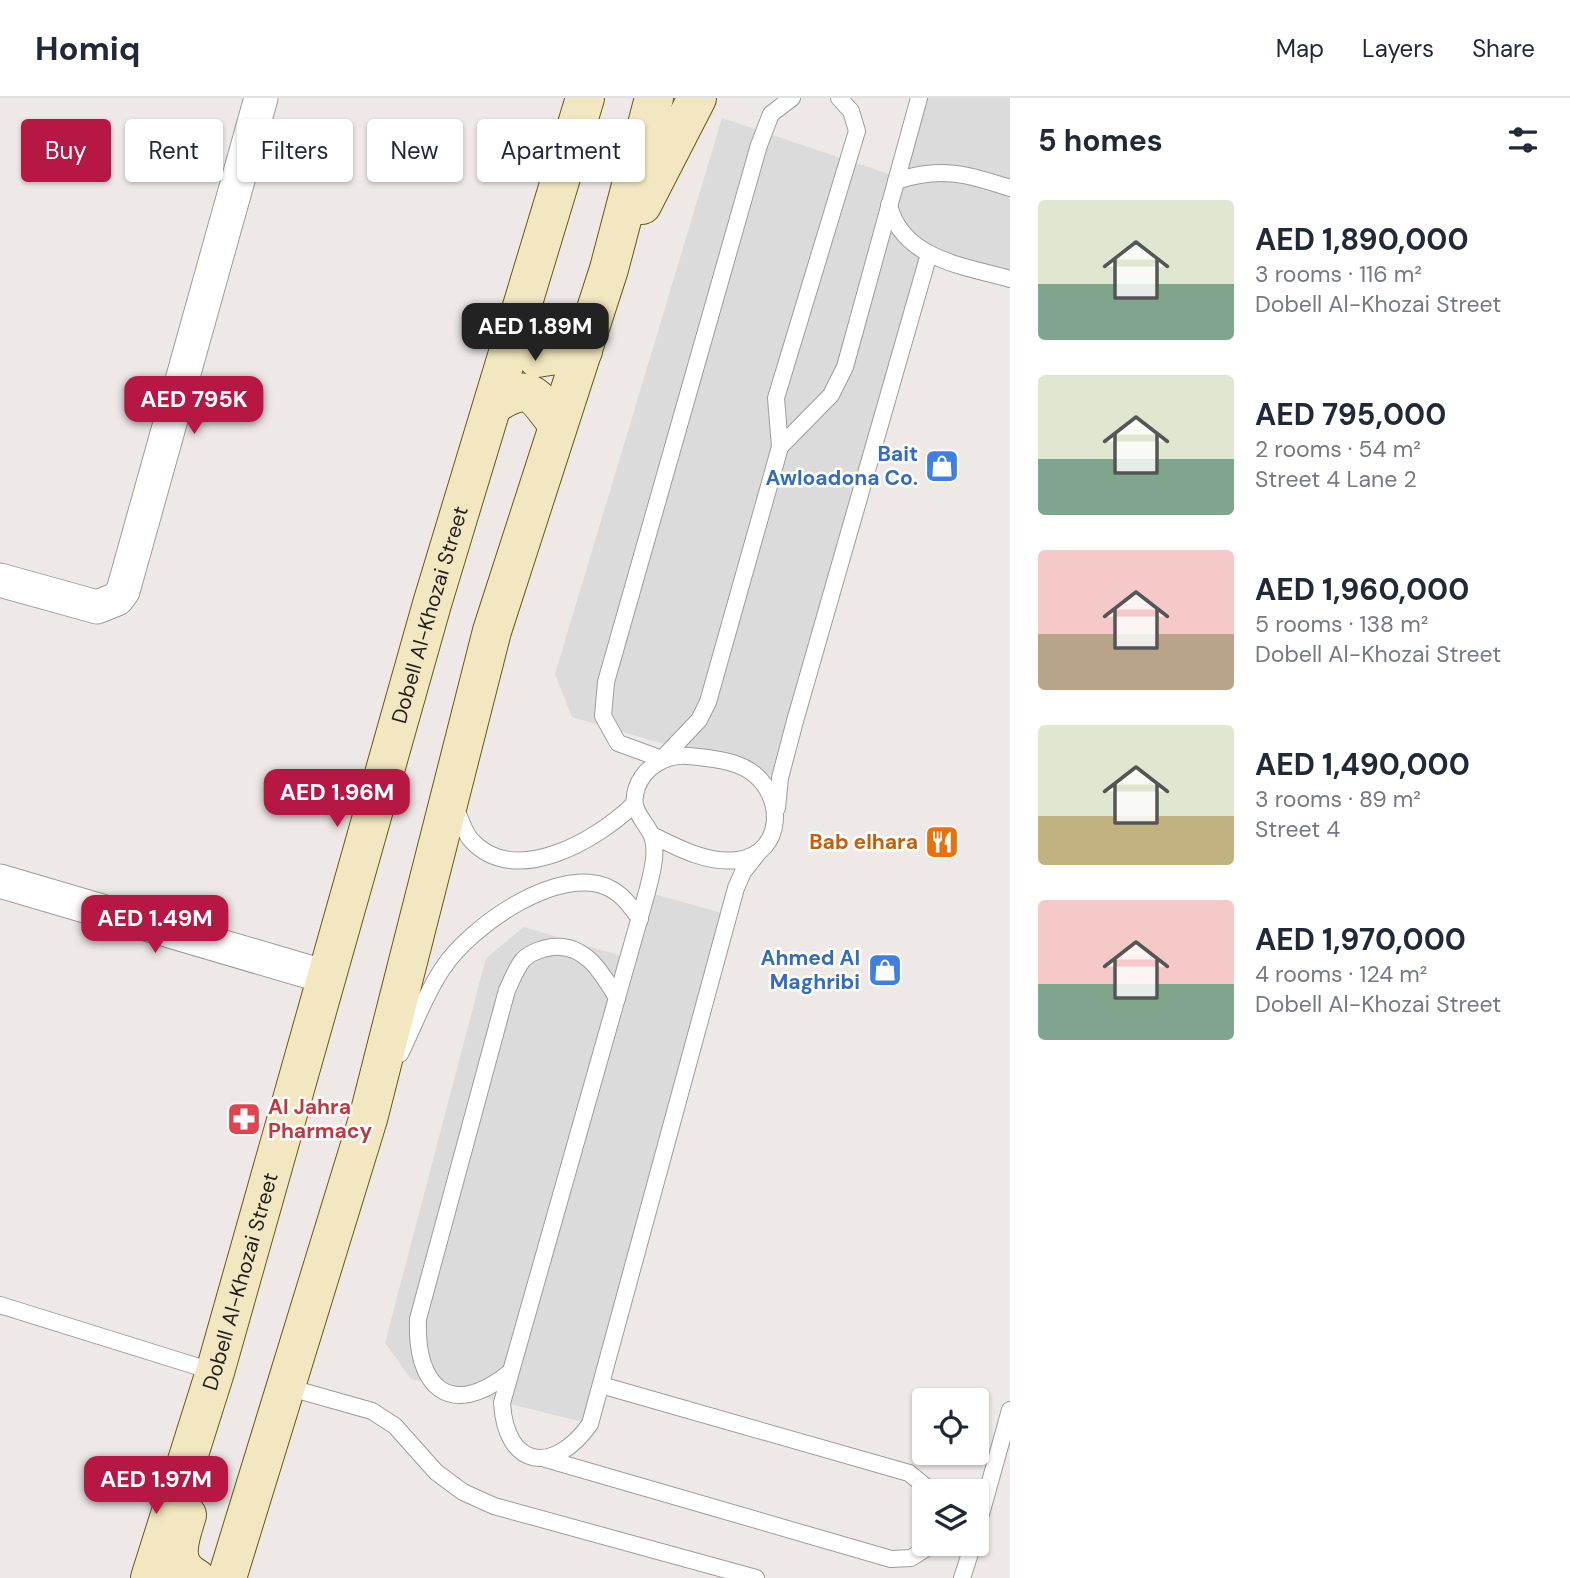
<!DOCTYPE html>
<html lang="en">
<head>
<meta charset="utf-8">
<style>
	:root { --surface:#fff; --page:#f6f6f7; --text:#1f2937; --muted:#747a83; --line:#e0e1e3; --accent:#b61743 }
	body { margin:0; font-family:"DM Sans",sans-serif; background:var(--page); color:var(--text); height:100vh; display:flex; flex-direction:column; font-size:26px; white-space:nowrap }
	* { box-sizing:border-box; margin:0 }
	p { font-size:23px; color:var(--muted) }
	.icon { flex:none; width:38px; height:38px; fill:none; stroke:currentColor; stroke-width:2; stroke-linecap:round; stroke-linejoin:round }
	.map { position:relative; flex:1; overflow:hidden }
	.drawer { display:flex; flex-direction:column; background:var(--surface); width:560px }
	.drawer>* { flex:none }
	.top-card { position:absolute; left:21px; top:21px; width:665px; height:63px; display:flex; gap:14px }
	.controls { position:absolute; left:912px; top:1290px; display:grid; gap:14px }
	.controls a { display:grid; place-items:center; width:77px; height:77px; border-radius:7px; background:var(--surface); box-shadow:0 2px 5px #0004; font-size:35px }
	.price { position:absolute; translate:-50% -60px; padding:0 16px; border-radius:14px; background:var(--accent); color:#fff; font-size:23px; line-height:46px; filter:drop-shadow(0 2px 4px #0008) }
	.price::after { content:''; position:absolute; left:50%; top:42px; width:21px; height:16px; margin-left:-10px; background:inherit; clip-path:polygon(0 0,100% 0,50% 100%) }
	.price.selected { background:#222; color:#fff }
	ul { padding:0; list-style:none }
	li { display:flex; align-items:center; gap:21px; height:175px; padding:0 28px }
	li span { display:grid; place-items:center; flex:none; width:196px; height:140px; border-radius:7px; color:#555 }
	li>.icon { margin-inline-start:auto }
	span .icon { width:84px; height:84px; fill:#fffc; stroke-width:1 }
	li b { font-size:30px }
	h2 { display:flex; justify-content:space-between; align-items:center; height:84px; padding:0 28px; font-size:30px }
	.pill { padding:0 24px; border-radius:7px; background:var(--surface); box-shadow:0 2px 5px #0004; font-size:24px; line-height:63px }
	.pill.selected { background:var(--accent); color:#fff }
	header { display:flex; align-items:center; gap:42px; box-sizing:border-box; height:98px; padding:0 35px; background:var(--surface); border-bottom:2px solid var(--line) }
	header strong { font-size:33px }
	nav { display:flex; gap:38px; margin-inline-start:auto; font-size:24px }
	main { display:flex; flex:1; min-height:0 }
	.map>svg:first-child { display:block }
</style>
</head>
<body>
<header>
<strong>Homiq</strong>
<nav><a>Map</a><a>Layers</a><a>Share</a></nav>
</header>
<main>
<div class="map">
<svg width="1010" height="1480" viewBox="0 0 1010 1480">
	<rect width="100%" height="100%" fill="#eee9e6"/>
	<g fill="#dbdbdb">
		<polygon points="922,0 1010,0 1010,174 924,154 780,680 572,619 555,576 722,20 898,79"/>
		<polygon points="647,794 729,817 590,1326 411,1281 385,1245 486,860 524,829 628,860"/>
	</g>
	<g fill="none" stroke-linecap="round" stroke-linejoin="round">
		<g stroke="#9c9c9c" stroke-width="18">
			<g id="service">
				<polyline points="792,0 771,16 759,47 606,584 603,618 618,645 662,661 699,622 708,604 780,349 831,297 845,269 919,0"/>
				<path d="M 896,83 C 941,68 966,76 1010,90"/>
				<path d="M 889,107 C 902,161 964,168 1010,181"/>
				<polyline points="780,349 776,300 857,33 851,13 839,0"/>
				<path d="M 455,708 C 459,718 464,734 471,742 C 515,791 598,741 633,707"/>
				<polyline points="777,710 780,680 795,623 929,156"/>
				<path d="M 652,737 C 678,750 708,766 738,762 C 785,755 785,696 750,673 C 733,662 708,660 688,658 C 667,656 645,668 637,689 C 629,712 642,718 651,736 C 659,752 651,778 647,794 L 502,1305 C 506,1371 554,1377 590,1326 L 736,790 L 743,774 L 758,755"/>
				<path d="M 400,956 C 414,928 425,896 443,870 C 470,829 560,764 611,791 C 624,798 631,809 640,821"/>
				<polyline points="0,1207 215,1274"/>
				<path d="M 509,1275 C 450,1322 415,1289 418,1221 L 507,892 C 512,882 516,870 523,862 C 529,855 543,850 552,849 C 585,845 602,875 617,900"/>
				<polyline points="601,1287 909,1375 931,1393"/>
				<polyline points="287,1289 372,1313 395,1328 436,1374 463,1394 494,1408 756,1480"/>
				<polyline points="546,1361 891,1461 911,1460 933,1446"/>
				<polyline points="976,1434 1010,1312"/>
				<polyline points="962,1480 973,1446"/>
			</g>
		</g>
		<g stroke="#9c9c9c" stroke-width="35">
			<g id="minor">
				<polyline points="0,482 97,509 117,501 123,493 261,0"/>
				<polyline points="0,783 326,879"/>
			</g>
		</g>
		<g stroke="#6a5b12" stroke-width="40">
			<g id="secondary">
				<polyline points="642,107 697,0"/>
				<polyline points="520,221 525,245 537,260 583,253"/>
				<path d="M 493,307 C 529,284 533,294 557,326"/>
				<path d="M 187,1417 C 180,1440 169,1466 196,1480"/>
				<path id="s1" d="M 150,1480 L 215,1274 L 432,506 L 585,0"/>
				<polyline points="227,1480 368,1021 492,533 609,171 654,0"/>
			</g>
		</g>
		<use href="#service" stroke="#fff" stroke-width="16"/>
		<use href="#minor" stroke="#fff" stroke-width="33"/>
		<use href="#secondary" stroke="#f2e7c0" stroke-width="38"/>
	</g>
	<defs>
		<g id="shop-square" transform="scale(1.75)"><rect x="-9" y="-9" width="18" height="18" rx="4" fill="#3f7fe0" stroke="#fff"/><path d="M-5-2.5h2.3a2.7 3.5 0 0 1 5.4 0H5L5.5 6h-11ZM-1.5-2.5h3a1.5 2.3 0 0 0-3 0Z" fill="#fff"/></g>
		<g id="restaurant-square" transform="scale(1.75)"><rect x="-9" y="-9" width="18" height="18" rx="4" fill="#e8710a" stroke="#fff"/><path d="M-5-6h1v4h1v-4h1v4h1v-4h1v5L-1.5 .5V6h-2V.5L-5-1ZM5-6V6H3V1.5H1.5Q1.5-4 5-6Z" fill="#fff"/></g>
		<g id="pharmacy-square" transform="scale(1.75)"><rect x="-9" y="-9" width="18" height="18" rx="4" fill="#e0444e" stroke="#fff"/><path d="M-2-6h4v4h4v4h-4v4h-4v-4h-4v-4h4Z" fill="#fff"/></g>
	</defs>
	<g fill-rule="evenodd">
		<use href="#shop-square" x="942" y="368"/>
		<use href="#restaurant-square" x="942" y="744"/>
		<use href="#shop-square" x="885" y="872"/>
		<use href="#pharmacy-square" x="244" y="1021"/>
	</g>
	<g text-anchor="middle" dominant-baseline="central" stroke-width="5" stroke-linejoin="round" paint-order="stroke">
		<g font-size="21" font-weight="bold" fill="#366cbe" stroke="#fff" text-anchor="end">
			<text x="918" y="356">Bait<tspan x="918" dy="24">Awloadona Co.</tspan></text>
			<text x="860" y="860">Ahmed Al<tspan x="860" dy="24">Maghribi</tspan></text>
		</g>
		<g font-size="21" fill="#1f1f1f" stroke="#fff">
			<text stroke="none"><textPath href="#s1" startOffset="1003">Dobell Al-Khozai Street</textPath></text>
			<text stroke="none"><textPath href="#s1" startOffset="310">Dobell Al-Khozai Street</textPath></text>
		</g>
		<g font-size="21" font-weight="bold" fill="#c56008" stroke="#fff" text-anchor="end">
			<text x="918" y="744">Bab elhara</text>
		</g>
		<g font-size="21" font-weight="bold" fill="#be3a42" stroke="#fff" text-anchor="start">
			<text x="268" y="1009">Al Jahra<tspan x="268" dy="24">Pharmacy</tspan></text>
		</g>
	</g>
</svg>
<div class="controls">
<a><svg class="icon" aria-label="locate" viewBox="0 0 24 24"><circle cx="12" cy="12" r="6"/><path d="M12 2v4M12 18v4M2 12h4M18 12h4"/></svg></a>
<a><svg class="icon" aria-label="layers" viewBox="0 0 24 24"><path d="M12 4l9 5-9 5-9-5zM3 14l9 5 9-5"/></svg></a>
</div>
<b class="price selected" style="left:535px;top:265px">AED 1.89M</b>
<b class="price" style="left:194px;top:338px">AED 795K</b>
<b class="price" style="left:337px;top:731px">AED 1.96M</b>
<b class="price" style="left:155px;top:857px">AED 1.49M</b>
<b class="price" style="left:156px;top:1418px">AED 1.97M</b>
<div class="top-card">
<a class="pill selected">Buy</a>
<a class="pill">Rent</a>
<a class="pill">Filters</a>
<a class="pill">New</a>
<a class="pill">Apartment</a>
</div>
</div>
<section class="drawer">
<h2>5 homes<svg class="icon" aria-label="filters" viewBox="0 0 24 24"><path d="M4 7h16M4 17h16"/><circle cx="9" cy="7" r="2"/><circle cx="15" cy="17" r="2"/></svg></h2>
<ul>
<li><span style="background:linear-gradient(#dfe7d0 60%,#7fa58c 0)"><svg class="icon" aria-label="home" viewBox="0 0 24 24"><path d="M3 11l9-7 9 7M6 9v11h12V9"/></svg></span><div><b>AED 1,890,000</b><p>3 rooms · 116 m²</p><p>Dobell Al-Khozai Street</p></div></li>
<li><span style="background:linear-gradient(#dfe7d0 60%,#7fa58c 0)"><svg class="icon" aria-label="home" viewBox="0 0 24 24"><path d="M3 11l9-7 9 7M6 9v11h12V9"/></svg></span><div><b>AED 795,000</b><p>2 rooms · 54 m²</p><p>Street 4 Lane 2</p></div></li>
<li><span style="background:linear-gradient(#f6c9c9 60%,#b9a48a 0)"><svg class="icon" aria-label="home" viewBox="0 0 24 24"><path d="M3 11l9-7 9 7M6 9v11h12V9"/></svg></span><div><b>AED 1,960,000</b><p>5 rooms · 138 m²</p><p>Dobell Al-Khozai Street</p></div></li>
<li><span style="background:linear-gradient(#dfe7d0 65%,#c2b280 0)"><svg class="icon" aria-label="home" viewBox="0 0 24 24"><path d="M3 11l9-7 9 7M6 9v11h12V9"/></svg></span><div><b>AED 1,490,000</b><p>3 rooms · 89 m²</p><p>Street 4</p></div></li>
<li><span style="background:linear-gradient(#f6c9c9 60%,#7fa58c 0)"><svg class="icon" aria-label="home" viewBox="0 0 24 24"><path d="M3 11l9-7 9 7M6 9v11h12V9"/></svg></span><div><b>AED 1,970,000</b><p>4 rooms · 124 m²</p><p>Dobell Al-Khozai Street</p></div></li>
</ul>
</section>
</main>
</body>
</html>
